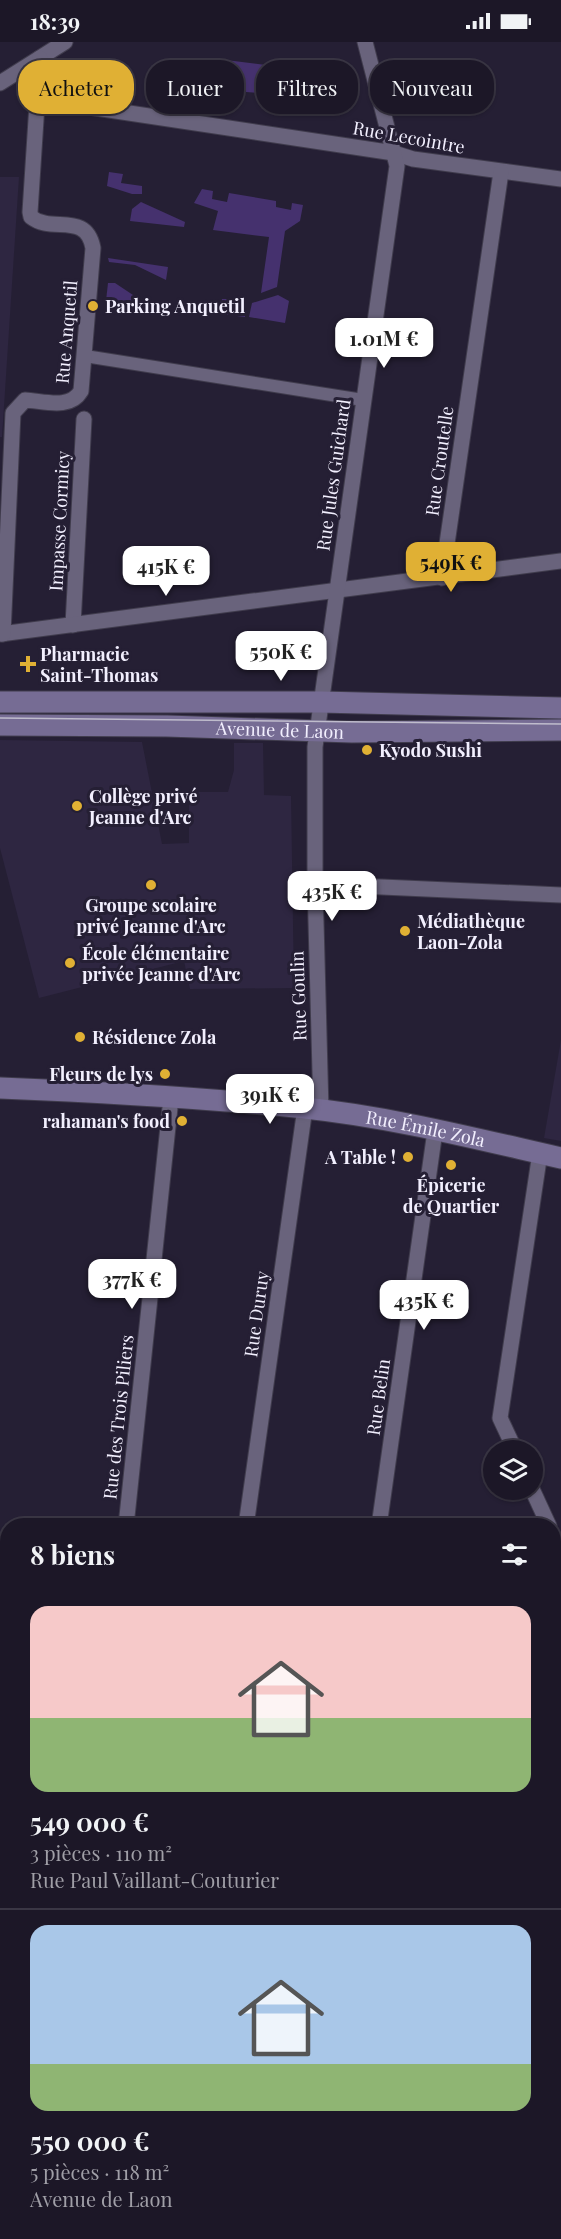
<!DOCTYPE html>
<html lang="fr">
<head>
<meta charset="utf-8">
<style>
	:root { --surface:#1c1727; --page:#292433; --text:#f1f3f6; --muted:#a09fa7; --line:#3a3644; --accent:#e0b034 }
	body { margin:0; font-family:"Playfair Display",serif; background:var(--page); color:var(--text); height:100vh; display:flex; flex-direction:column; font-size:22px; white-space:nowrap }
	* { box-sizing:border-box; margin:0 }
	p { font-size:20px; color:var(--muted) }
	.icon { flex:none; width:33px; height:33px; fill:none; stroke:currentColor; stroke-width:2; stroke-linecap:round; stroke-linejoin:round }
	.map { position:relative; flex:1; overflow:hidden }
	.panel { position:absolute; left:0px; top:1476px; width:561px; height:722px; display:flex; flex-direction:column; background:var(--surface); border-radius:24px 24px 0 0; box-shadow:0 2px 4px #0004,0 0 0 2px var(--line) }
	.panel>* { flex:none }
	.top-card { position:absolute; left:18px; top:18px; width:525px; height:54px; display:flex; gap:12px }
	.controls { position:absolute; left:483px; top:1398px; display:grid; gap:12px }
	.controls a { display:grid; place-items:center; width:60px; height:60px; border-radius:50%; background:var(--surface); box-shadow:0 2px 4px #0004,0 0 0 2px var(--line); font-size:30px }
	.price { position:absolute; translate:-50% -51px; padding:0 14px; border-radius:12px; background:#fff; color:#222; font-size:20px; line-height:39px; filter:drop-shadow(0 2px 3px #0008) }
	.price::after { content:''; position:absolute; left:50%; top:36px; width:18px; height:14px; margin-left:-9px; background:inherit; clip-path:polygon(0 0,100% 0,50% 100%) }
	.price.active { background:var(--accent); color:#111 }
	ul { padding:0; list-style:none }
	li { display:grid; align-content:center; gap:12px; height:318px; padding:0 30px }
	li+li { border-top:2px solid var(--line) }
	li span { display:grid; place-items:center; height:186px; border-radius:18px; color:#555 }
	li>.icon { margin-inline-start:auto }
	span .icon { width:108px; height:108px; fill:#fffc; stroke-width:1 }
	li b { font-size:26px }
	h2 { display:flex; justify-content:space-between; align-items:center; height:72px; padding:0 30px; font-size:26px }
	.tag { padding:0 21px; border-radius:24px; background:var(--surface); box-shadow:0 2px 4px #0004,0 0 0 2px var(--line); font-size:21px; line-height:54px }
	.tag.active { background:var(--accent); color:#111 }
	.status { display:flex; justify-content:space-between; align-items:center; height:42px; padding:0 30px; background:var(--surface); direction:ltr }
	.status svg { height:16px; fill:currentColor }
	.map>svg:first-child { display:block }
</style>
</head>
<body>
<div class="status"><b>18:39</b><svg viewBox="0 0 49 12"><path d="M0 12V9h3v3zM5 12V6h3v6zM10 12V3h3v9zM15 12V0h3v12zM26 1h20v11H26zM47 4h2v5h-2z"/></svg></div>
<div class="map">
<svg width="561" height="2197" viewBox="0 0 561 2197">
	<rect width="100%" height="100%" fill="#251f34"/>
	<g fill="#2e2641">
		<polygon points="0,135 19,135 2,395 0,395"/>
		<polygon points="0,698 142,700 162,802 189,801 189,750 228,750 234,728 234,701 263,701 264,753 291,754 294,946 190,947 184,919 39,956 0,806"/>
		<polygon points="561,998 561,1099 544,1096"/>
	</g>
	<g fill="#45316e">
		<polygon points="226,18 274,24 271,47 261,45 260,51 246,50 246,43 232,41 231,47 222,46"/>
		<polygon points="109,130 123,132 121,141 142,144 142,152 132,152 107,144"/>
		<polygon points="202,147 213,149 212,157 227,160 229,151 276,159 276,165 291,168 292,161 303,163 300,179 285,189 277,245 261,251 269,195 213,188 218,169 194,161"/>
		<polygon points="141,160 185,180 184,185 130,179 132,167"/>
		<polygon points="108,216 168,225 166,238 135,223 109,220"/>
		<polygon points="108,241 115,241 139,257 136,262 106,259"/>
		<polygon points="278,253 289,259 285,281 249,275 252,261"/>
		<polygon points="222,257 232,257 245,264 245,275 220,272"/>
	</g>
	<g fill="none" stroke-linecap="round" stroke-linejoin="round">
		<g stroke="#403c4d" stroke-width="14">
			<polyline id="pedestrian" points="85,314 363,358"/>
		</g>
		<g stroke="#403c4d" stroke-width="17">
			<g id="minor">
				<polyline points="0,41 65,0"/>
				<polyline points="36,57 394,111 413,117 561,137"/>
				<polyline points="442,536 501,130"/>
				<polyline points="73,583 84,377"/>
				<polyline points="0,592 561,519"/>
				<path d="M 3,592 L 13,371 L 25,358 C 44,359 70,368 81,349 L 93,206 C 86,169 52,192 31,175 L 30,170 L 40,16"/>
				<polyline points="315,842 561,853"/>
				<polyline points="321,1068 315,842 315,705 397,124 365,0"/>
				<polyline points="515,1408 500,1376 540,1111"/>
				<polyline points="532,1447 549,1484"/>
				<polyline points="126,1484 171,1056"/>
				<polyline points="246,1484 305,1066"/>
				<polyline points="379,1484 435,1089"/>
				<polyline points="0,1684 8,1684"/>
				<polyline points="554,1724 561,1725"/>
				<polyline points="0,1886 8,1885"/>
				<polyline points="554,2116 561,2110"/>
				<polyline points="0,2121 8,2116"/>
				<polyline points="392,2190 398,2197"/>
				<polyline points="462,2197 470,2190"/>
			</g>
		</g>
		<g stroke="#403c4d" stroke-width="22">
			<g id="tertiary">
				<polyline points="554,1860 561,1853"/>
				<polyline points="175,2197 183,2190"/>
			</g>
		</g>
		<g stroke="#403c4d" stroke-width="23">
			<g id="secondary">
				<polyline points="0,660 321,660 561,666"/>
				<path id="s1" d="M 0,683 L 167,684 L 352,690 L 561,688"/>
				<path id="s2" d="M 0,1046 C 102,1050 204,1056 305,1066 C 391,1075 477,1097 561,1116"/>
			</g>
		</g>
		<use href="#pedestrian" stroke="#69637c" stroke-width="12"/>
		<use href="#minor" stroke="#69637c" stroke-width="15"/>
		<use href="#tertiary" stroke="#69637c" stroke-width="20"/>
		<use href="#secondary" stroke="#766c94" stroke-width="21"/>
		<polyline stroke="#bfbccc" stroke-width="1.5" points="0,676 561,682"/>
	</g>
	<g fill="#e0b034" stroke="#251f34" stroke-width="2">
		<circle cx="93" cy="264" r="6"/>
		<path d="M25 613h6v6h6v6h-6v6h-6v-6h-6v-6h6z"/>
		<circle cx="367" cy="708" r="6"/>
		<circle cx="77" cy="764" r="6"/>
		<circle cx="151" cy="843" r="6"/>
		<circle cx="405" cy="889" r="6"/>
		<circle cx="70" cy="921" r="6"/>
		<circle cx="80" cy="995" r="6"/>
		<circle cx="165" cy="1032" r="6"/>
		<circle cx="182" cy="1079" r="6"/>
		<circle cx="408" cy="1115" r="6"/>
		<circle cx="451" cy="1123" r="6"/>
	</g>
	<g text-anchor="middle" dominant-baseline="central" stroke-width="6" stroke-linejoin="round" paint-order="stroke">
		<g font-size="18" fill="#f2effe" stroke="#251f34">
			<text transform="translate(409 95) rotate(10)">Rue Lecointre</text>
			<text transform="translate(66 290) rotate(-85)">Rue Anquetil</text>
			<text transform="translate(439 419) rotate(-82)">Rue Croutelle</text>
			<text transform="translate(333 433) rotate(-82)">Rue Jules Guichard</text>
			<text transform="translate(59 479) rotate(-87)">Impasse Cormicy</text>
			<text stroke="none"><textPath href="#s1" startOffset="280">Avenue de Laon</textPath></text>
			<text transform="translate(298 954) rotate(-92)">Rue Goulin</text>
			<text stroke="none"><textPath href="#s2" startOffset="428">Rue Émile Zola</textPath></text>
			<text transform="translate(256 1272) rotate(-82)">Rue Duruy</text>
			<text transform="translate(378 1355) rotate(-82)">Rue Belin</text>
			<text transform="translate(118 1375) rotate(-84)">Rue des Trois Piliers</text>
		</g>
		<g font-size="18" font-weight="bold" fill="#f2effe" stroke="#251f34" text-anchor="start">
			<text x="105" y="264">Parking Anquetil</text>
			<text x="40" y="612">Pharmacie<tspan x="40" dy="21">Saint-Thomas</tspan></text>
			<text x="379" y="708">Kyodo Sushi</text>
			<text x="89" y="754">Collège privé<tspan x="89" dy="21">Jeanne d'Arc</tspan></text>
			<text x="151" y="863" text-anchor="middle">Groupe scolaire<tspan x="151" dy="21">privé Jeanne d'Arc</tspan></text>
			<text x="417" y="879">Médiathèque<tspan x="417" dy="21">Laon-Zola</tspan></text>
			<text x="82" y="911">École élémentaire<tspan x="82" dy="21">privée Jeanne d'Arc</tspan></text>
			<text x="92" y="995">Résidence Zola</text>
			<text x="153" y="1032" text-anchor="end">Fleurs de lys</text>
			<text x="170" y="1079" text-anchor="end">rahaman's food</text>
			<text x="396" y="1115" text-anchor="end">A Table !</text>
			<text x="451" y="1143" text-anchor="middle">Épicerie<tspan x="451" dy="21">de Quartier</tspan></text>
		</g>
	</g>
</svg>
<div class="controls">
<a><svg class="icon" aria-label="layers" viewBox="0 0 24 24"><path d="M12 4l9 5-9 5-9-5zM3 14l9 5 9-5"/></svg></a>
</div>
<b class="price" style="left:384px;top:327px">1.01M €</b>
<b class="price active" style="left:451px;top:551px">549K €</b>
<b class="price" style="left:166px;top:555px">415K €</b>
<b class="price" style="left:281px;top:640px">550K €</b>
<b class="price" style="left:332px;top:880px">435K €</b>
<b class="price" style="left:270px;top:1083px">391K €</b>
<b class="price" style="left:132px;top:1268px">377K €</b>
<b class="price" style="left:424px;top:1289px">435K €</b>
<div class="top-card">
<a class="tag active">Acheter</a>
<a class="tag">Louer</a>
<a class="tag">Filtres</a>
<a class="tag">Nouveau</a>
</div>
<section class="panel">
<h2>8 biens<svg class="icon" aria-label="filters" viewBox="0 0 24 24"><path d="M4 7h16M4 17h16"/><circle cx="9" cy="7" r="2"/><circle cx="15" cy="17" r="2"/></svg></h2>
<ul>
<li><span style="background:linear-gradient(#f6c9c9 60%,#8fb573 0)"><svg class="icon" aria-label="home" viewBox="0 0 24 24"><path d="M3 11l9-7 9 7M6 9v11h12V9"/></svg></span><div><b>549 000 €</b><p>3 pièces · 110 m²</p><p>Rue Paul Vaillant-Couturier</p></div></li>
<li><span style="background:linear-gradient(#a9c7e8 75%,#8fb573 0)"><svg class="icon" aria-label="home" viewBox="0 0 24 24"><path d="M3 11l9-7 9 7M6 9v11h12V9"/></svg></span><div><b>550 000 €</b><p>5 pièces · 118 m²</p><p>Avenue de Laon</p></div></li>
</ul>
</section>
</div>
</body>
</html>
